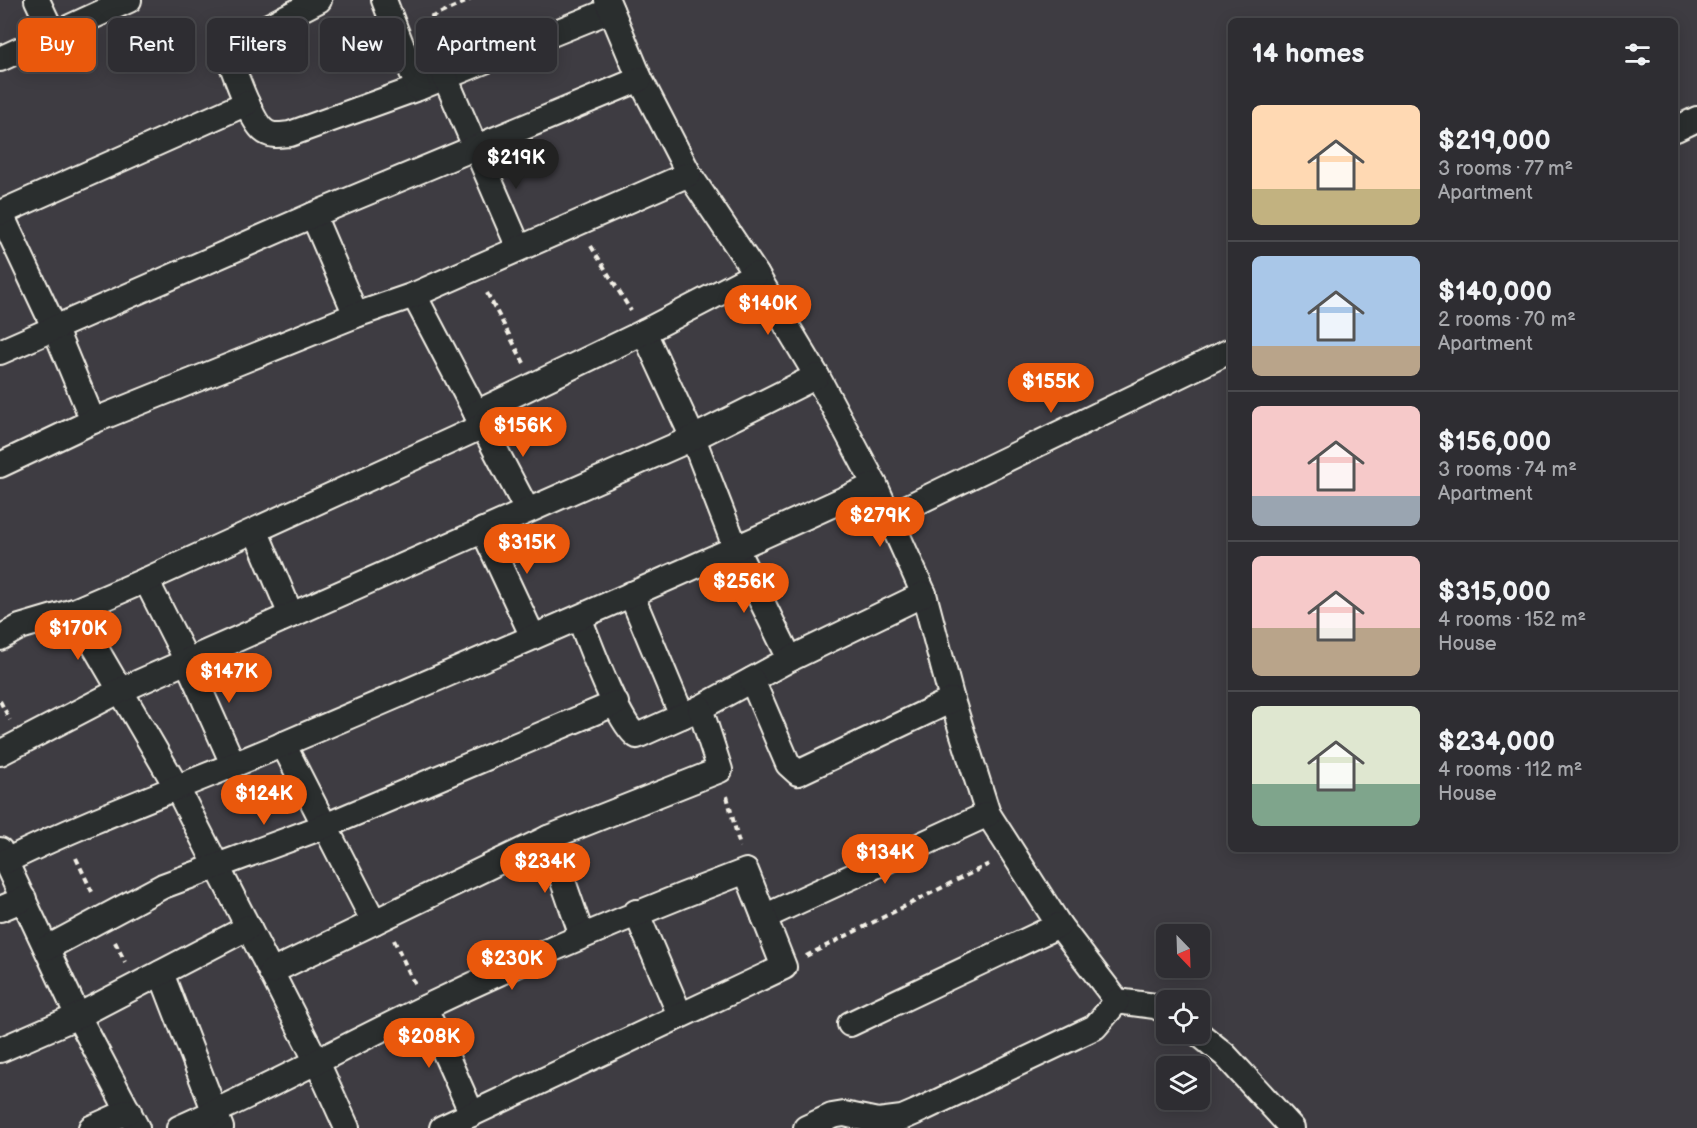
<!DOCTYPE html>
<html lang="en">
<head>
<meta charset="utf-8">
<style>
	:root { --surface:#2e2d32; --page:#36353a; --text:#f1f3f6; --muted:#a7a8ac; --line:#49494d; --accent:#ea580c }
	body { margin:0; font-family:"Balsamiq Sans",sans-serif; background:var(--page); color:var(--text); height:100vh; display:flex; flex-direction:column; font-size:22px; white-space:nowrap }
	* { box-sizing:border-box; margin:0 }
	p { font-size:20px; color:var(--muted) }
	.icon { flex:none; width:33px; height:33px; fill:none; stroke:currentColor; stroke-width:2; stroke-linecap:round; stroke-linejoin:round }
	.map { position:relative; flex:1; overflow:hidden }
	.details { position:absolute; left:1228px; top:18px; width:450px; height:834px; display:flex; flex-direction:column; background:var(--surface); border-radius:9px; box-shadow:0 3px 15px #0003,0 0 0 2px var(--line) }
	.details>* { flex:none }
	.hud { position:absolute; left:18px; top:18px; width:570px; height:54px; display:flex; gap:12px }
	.needle { width:39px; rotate:157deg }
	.tools { position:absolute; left:1156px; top:924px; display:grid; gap:12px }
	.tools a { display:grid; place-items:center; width:54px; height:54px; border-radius:9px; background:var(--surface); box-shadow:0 3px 15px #0003,0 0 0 2px var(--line); font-size:30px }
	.price { position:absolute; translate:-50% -51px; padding:0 14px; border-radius:21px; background:var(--accent); color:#fff; font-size:20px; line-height:39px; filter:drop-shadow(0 2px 3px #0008) }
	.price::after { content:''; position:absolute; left:50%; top:36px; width:18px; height:14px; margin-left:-9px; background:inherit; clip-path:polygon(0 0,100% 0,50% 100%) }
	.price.on { background:#222; color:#fff }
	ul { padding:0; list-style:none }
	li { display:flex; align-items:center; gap:18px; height:150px; padding:0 24px }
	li+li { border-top:2px solid var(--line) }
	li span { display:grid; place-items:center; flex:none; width:168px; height:120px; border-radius:9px; color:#555 }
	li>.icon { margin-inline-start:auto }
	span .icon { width:72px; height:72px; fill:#fffc; stroke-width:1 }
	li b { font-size:26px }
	h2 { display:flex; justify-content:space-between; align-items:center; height:72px; padding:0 24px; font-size:26px }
	.chip { padding:0 21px; border-radius:9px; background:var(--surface); box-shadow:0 3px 15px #0003,0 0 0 2px var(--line); font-size:21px; line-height:54px }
	.chip.on { background:var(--accent); color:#fff }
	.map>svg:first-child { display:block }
</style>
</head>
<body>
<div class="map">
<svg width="1697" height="1128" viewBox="0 0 1697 1128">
	<rect width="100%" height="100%" fill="#3e3c42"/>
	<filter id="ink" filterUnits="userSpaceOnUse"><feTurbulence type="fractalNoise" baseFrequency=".0167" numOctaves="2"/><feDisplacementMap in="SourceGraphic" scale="12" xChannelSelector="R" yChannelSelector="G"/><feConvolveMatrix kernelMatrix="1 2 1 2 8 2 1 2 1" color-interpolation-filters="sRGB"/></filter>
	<g filter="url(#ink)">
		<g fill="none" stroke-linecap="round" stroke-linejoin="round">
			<g stroke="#f4f1e8" stroke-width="28">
				<g id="street">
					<polyline points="37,0 54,36"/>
					<path d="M 319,0 L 228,47 L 227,52 C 234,70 250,119 263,130 C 271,137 279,135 290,134 L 418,88 L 611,10"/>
					<polyline points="384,0 418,88"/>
					<polyline points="607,0 640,79 689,174 756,274 817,376 875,485 924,594 952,700 988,814 1059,925 1117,1001 1155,1006 1167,1012"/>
					<polyline points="0,59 129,0"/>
					<polyline points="445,77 519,248"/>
					<polyline points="1676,129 1697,119"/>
					<polyline points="0,212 54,327 93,421"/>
					<polyline points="0,213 247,103"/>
					<polyline points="313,215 356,315"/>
					<polyline points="414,295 527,510"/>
					<polyline points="644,332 693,438 736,549 790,659"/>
					<polyline points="0,352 313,215 640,79"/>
					<polyline points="476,413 644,332 756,274"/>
					<polyline points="0,465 93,421 356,315 414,295 689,174"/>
					<polyline points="889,516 1232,350"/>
					<polyline points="483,530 533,637"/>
					<polyline points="256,532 291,615"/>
					<polyline points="146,580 187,661 233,764"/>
					<polyline points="631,594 682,716"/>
					<polyline points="74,611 176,786 317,1062 347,1128"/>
					<path d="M 579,618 C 590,643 617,722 637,736 L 700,708 L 790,659 L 924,594"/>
					<polyline points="0,638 20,627 74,611 146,580 483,426"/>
					<polyline points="752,680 788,764 798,773 952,700"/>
					<polyline points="283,744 374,922"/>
					<polyline points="0,753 119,691 693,438 817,376"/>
					<polyline points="548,838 582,936"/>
					<polyline points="0,850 78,1016 137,1128"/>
					<path d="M 6,861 C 97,816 193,783 286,743 C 484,659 680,575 875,485"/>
					<polyline points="0,909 24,899"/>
					<polyline points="636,912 680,1015"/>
					<polyline points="764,917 988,814"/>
					<polyline points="47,948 163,886 325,826 616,703"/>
					<polyline points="271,972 548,838 720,770 700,708"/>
					<polyline points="161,973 221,1128"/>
					<polyline points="425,1008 472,1114"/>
					<polyline points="850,1024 1059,925"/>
					<polyline points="1199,1034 1225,1055 1292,1128"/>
					<polyline points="0,1050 78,1016 249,927"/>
					<polyline points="91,1128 129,1111"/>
					<path d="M 179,1128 C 262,1091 342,1048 424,1008 C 530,957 637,912 746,871 L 784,967 L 442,1128"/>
					<polyline points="806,1128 832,1116 844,1114 878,1121 902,1118 916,1112 1095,1027 1117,1001"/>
				</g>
			</g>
			<g stroke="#f4f1e8" stroke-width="4" stroke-dasharray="6 4.5" stroke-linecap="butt">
				<polyline points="421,22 470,0"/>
				<polyline points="591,246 631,311"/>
				<polyline points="487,293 524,363"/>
				<polyline points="0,701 10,720"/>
				<polyline points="727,796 740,847"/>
				<polyline points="76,858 93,894"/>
				<polyline points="394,940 415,985"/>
				<polyline points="115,942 125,962"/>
				<polyline points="806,956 989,864"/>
			</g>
			<use href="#street" stroke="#2a2d2e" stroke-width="24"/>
		</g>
	</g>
</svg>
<div class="tools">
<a><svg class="needle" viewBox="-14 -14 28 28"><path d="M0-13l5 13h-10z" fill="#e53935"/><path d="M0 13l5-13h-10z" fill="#a7a8ac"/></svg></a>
<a><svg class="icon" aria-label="locate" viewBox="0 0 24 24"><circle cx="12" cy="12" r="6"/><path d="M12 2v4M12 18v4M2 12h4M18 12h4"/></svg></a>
<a><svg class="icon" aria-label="layers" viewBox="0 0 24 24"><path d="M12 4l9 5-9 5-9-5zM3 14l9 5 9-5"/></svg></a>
</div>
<b class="price on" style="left:516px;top:190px">$219K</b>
<b class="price" style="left:768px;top:336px">$140K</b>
<b class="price" style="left:1051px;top:414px">$155K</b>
<b class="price" style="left:523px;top:458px">$156K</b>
<b class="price" style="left:880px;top:548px">$279K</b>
<b class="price" style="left:527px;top:575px">$315K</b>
<b class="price" style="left:744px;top:614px">$256K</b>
<b class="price" style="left:78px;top:661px">$170K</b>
<b class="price" style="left:229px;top:704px">$147K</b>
<b class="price" style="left:264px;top:826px">$124K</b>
<b class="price" style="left:885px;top:885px">$134K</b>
<b class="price" style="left:545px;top:894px">$234K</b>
<b class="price" style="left:512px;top:991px">$230K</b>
<b class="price" style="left:429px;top:1069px">$208K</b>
<div class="hud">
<a class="chip on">Buy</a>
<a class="chip">Rent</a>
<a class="chip">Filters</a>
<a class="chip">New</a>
<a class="chip">Apartment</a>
</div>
<section class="details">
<h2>14 homes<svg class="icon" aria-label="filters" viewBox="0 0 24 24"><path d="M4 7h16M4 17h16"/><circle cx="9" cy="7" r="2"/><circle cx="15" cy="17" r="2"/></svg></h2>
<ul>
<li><span style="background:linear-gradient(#ffd9b3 70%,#c2b280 0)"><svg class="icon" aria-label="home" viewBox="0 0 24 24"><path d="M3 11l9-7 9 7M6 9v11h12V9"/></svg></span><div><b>$219,000</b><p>3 rooms · 77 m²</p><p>Apartment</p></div></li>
<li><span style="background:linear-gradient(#a9c7e8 75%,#b9a48a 0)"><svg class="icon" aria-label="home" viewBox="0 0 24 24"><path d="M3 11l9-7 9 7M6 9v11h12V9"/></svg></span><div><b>$140,000</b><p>2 rooms · 70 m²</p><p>Apartment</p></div></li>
<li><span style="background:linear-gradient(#f6c9c9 75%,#9aa5b1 0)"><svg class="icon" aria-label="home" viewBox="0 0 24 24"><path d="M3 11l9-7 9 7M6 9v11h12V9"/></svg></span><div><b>$156,000</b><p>3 rooms · 74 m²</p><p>Apartment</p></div></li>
<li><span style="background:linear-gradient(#f6c9c9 60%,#b9a48a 0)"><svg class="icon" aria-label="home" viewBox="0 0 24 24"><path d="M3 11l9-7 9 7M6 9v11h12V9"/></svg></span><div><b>$315,000</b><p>4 rooms · 152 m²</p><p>House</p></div></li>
<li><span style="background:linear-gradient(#dfe7d0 65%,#7fa58c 0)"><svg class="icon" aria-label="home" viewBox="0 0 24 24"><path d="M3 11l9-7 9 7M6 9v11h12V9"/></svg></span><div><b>$234,000</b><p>4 rooms · 112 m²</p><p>House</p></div></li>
</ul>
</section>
</div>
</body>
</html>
